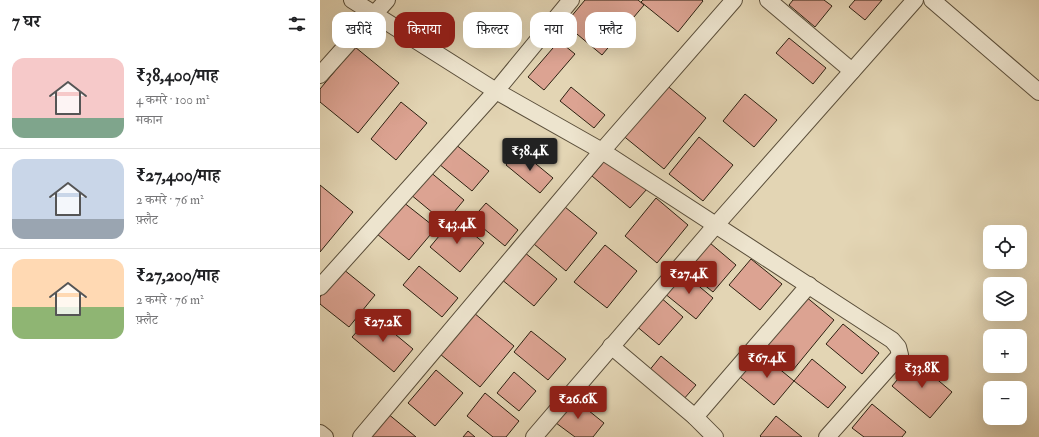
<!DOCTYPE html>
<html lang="hi">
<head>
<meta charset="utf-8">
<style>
	:root { --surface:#fff; --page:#f2f2f2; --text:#202124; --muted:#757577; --line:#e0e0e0; --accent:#8f2418 }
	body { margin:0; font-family:"IM FELL Double Pica","Noto Serif Devanagari",serif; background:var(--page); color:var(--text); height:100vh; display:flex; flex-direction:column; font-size:15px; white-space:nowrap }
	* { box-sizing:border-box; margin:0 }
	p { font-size:13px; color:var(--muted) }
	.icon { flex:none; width:22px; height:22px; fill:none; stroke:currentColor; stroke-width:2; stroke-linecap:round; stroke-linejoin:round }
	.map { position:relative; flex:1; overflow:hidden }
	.side { display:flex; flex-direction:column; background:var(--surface); width:320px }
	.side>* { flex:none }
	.banner { position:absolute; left:12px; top:12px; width:380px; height:36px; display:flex; gap:8px }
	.fabs { position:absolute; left:663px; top:225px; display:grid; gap:8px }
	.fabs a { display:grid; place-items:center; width:44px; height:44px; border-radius:8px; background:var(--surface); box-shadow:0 4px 16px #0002; font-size:20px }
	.price { position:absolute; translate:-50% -34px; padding:0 9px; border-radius:4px; background:var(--accent); color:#fff; font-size:13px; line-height:26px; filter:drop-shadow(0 1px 2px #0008) }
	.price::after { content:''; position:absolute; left:50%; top:24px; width:12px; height:9px; margin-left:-6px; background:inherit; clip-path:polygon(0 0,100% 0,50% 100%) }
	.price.active { background:#222; color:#fff }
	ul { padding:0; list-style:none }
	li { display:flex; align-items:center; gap:12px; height:100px; padding:0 12px }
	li+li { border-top:1px solid var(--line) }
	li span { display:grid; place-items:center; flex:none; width:112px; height:80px; border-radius:12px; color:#555 }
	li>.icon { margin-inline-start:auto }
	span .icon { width:48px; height:48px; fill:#fffc; stroke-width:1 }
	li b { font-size:17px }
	h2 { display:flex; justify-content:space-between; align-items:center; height:48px; padding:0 12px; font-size:17px }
	.pill { padding:0 14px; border-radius:12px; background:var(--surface); box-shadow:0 4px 16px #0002; font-size:14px; line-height:36px }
	.pill.active { background:var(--accent); color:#fff }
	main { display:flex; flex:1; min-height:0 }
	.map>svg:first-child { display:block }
</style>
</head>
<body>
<main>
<section class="side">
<h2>7 घर<svg class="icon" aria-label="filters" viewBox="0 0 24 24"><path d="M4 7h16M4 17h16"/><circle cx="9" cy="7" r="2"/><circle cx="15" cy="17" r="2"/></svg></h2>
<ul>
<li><span style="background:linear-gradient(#f6c9c9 75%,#7fa58c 0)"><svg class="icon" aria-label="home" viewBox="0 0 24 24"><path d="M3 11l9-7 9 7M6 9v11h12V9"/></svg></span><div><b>₹38,400/माह</b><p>4 कमरे · 100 m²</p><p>मकान</p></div></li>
<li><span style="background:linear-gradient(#c9d6e8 75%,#9aa5b1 0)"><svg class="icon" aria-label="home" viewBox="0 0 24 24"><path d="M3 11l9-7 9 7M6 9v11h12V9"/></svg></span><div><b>₹27,400/माह</b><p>2 कमरे · 76 m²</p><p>फ़्लैट</p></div></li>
<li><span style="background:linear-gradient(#ffd9b3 60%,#8fb573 0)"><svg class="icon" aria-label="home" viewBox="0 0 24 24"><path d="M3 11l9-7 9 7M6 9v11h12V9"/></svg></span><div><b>₹27,200/माह</b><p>2 कमरे · 76 m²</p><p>फ़्लैट</p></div></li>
</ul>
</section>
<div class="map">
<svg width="719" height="437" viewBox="0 0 719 437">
	<rect width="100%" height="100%" fill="#e3d5b4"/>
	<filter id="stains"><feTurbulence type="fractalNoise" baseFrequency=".005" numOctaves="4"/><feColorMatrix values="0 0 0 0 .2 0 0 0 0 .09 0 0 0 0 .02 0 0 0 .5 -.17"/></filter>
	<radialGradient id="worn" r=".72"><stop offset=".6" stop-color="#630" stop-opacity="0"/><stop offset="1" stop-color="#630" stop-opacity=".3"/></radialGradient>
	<g fill="#dca392" stroke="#2d2111">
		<polygon points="265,0 318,0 324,5 282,55 245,24"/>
		<polygon points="323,0 382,0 383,1 358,32 321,2"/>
		<polygon points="473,0 504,0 512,6 495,27 469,5"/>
		<polygon points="535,0 562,0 545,20 529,7"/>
		<polygon points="469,38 506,68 493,84 456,53"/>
		<polygon points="239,41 255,54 224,90 208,77"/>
		<polygon points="35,47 79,83 38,133 0,102 0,89"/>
		<polygon points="344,83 386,118 344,169 301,134"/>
		<polygon points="251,87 285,115 274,128 240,101"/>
		<polygon points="425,94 457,120 434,147 403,121"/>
		<polygon points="81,102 107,123 76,160 51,139"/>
		<polygon points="379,137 413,165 383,201 349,174"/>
		<polygon points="135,144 169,171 152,191 119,164"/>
		<polygon points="199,150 233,178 220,193 186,165"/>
		<polygon points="288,157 327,189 310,208 272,176"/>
		<polygon points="109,171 144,200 125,223 90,194"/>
		<polygon points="0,185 33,212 0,252"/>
		<polygon points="336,198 368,225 337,263 305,236"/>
		<polygon points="83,202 116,228 89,260 57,234"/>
		<polygon points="166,203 198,230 185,246 152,219"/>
		<polygon points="245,207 277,233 246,271 214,244"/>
		<polygon points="134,218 164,243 140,272 110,247"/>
		<polygon points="390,243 416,265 393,292 367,271"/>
		<polygon points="285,245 317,271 287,308 254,282"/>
		<polygon points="204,252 237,279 214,306 181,279"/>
		<polygon points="431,259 462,284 440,310 409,285"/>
		<polygon points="99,266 138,298 122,317 83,285"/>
		<polygon points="23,269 55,295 29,327 0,304 0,297"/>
		<polygon points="362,272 393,298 376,319 344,293"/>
		<polygon points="339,296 363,317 339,345 315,325"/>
		<polygon points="485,296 514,320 473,370 444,346"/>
		<polygon points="154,313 194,346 160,387 120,354"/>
		<polygon points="52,315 93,349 74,372 32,337"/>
		<polygon points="523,324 559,353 542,374 506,344"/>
		<polygon points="211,331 246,359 228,380 194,352"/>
		<polygon points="440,353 474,381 454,405 420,377"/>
		<polygon points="341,356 376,385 363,400 328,372"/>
		<polygon points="492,359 526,387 508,408 474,381"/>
		<polygon points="594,360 632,392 610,418 572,386"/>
		<polygon points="116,370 143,393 115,426 88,403"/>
		<polygon points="194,372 216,391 199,411 177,393"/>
		<polygon points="165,393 199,421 186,437 173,437 147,416"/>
		<polygon points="253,398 284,423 273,437 255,437 232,420"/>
		<polygon points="552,404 586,432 582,437 544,437 532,428"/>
		<polygon points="67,413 96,437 47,437"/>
		<polygon points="456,416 482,437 441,437 440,436"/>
		<polygon points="148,431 155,437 143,437"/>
	</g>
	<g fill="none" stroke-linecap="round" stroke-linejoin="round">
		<g stroke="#5a4e3a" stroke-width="18">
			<g id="minor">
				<polyline points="32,0 176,91 282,151 572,340 578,347 580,355 507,437"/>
				<polyline points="448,0 532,71"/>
				<polyline points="612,0 719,92"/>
				<polyline points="0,75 67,0"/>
				<polyline points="0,287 176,91 251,0"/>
				<polyline points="291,346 375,417 395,437"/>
				<polyline points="375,417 489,285"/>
				<polyline points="0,433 5,437"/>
				<polyline points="41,437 282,151 414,0"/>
				<polyline points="214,437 395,226 595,0"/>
			</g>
		</g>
		<use href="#minor" stroke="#ede4ce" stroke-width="16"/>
	</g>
	<rect width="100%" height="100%" filter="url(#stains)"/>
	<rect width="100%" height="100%" fill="url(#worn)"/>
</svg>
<div class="fabs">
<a><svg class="icon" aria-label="locate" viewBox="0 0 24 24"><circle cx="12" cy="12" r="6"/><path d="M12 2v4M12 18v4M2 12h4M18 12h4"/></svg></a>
<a><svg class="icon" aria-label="layers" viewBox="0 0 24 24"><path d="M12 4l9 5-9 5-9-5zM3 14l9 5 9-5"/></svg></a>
<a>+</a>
<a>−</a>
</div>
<b class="price active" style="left:210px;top:172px">₹38.4K</b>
<b class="price" style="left:137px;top:245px">₹43.4K</b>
<b class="price" style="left:369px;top:295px">₹27.4K</b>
<b class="price" style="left:63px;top:343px">₹27.2K</b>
<b class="price" style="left:447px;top:379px">₹67.4K</b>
<b class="price" style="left:602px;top:389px">₹33.8K</b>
<b class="price" style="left:258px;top:420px">₹26.6K</b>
<div class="banner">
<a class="pill">खरीदें</a>
<a class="pill active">किराया</a>
<a class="pill">फ़िल्टर</a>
<a class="pill">नया</a>
<a class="pill">फ़्लैट</a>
</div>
</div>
</main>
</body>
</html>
